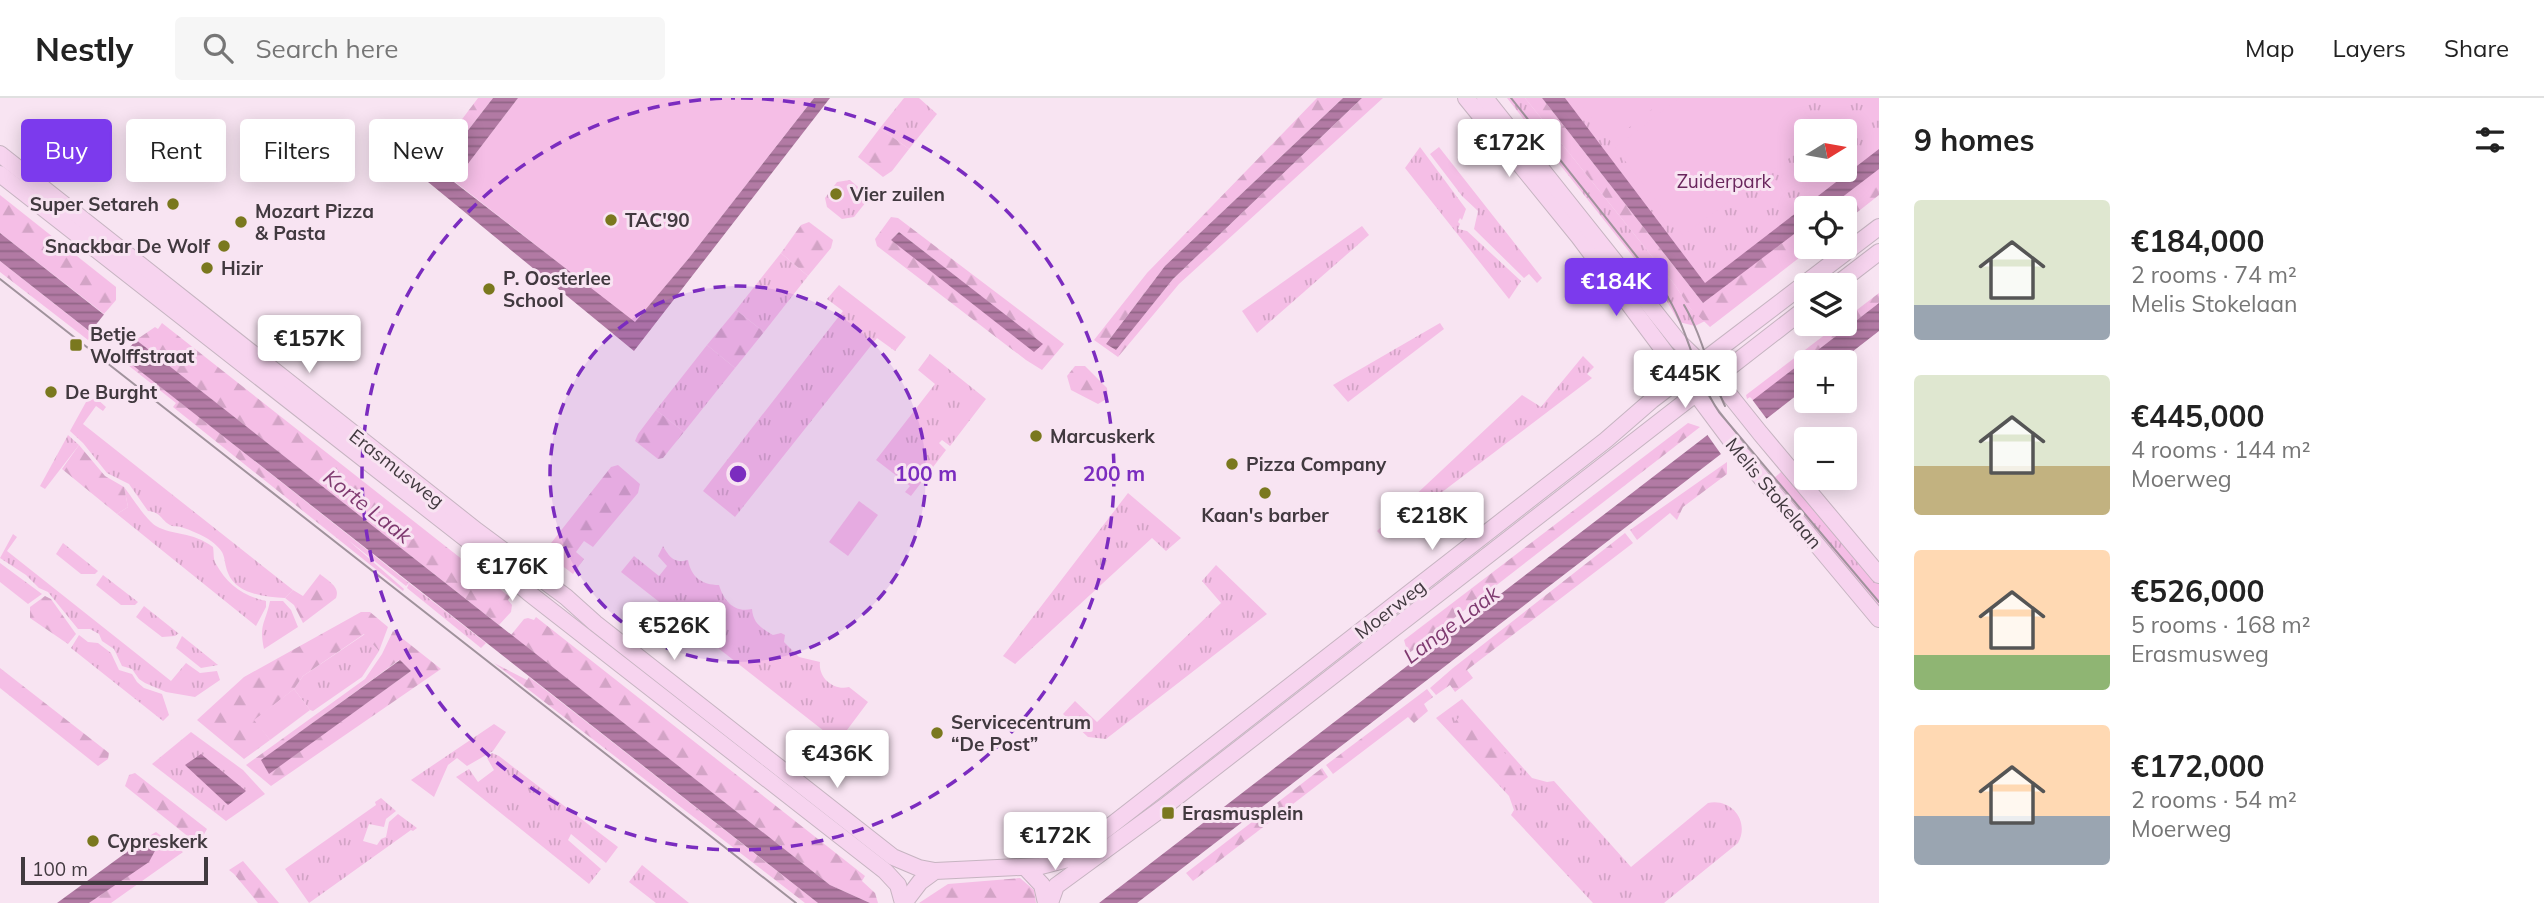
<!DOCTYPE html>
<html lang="en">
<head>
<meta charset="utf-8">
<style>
	:root { --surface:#fff; --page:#f6f6f6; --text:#222; --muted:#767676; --line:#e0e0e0; --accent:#7c3aed }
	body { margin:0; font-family:Mulish,sans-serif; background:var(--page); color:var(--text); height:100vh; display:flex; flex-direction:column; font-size:26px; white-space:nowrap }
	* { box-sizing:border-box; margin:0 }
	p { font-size:23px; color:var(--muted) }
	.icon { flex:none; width:38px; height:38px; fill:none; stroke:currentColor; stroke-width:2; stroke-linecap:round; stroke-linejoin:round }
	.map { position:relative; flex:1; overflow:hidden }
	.details { display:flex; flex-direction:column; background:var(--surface); width:665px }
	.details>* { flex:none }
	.guide { position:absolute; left:21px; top:21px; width:665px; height:63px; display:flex; gap:14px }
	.needle { width:46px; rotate:79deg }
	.controls { position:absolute; left:1794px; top:21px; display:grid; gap:14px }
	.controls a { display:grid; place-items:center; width:63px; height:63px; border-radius:7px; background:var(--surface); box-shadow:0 4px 18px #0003; font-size:35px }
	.scale { position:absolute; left:21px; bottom:18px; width:187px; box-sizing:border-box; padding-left:7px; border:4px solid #41393f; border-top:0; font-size:19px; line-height:24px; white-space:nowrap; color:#41393f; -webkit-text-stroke:5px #f8e4f2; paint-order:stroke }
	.price { position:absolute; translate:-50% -60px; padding:0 16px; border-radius:7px; background:#fff; color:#222; font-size:23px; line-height:46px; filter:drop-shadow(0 2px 4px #0008) }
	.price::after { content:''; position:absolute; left:50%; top:42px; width:21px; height:16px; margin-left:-10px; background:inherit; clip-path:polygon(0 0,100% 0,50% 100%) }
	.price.on { background:var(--accent); color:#fff }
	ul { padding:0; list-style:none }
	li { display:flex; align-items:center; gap:21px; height:175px; padding:0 35px }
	li span { display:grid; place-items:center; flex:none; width:196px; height:140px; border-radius:7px; color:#555 }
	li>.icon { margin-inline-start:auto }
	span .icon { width:84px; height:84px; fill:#fffc; stroke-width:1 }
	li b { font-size:30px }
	h2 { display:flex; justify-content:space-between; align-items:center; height:84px; padding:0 35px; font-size:30px }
	.chip { padding:0 24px; border-radius:7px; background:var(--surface); box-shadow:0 4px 18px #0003; font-size:24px; line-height:63px }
	.chip.on { background:var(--accent); color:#fff }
	header { display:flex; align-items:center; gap:42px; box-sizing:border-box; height:98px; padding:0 35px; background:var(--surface); border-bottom:2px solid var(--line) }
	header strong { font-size:33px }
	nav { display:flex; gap:38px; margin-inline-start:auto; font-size:24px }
	.search { width:490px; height:63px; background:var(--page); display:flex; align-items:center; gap:18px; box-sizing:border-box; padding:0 24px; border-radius:7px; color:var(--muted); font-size:26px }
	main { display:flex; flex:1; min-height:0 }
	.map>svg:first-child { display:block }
</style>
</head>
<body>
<header>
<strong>Nestly</strong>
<div class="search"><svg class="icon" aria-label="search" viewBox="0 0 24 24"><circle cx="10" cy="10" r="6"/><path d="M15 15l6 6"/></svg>Search here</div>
<nav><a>Map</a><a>Layers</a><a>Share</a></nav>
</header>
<main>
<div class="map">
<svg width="1879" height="805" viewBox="0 0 1879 805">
	<defs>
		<pattern id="grass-tufts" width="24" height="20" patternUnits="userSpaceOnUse" patternTransform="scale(1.75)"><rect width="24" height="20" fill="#f5bee6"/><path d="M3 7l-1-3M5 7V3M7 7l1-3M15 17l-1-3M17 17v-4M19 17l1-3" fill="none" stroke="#d3a4c6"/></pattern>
		<pattern id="forest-firs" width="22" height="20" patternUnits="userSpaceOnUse" patternTransform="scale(1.75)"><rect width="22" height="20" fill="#f5bee6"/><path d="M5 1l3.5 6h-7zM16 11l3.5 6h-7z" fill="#d3a4c6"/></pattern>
		<pattern id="water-rules" width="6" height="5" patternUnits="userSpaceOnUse" patternTransform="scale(1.75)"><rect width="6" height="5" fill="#b27aa4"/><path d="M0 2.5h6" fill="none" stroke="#926587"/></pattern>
	</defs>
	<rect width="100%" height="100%" fill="#f8e4f2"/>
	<g fill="url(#grass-tufts)" fill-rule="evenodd">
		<polygon points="904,0 919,0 937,16 909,51 880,30"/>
		<polygon points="1507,0 1525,0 1675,187 1689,209 1705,223 1695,228 1679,224 1662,195"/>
		<path d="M 1546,0 L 1879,0 L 1879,88 L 1844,110 L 1806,110 L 1806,144 L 1721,209 ZM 1806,33 L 1844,33 L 1844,72 L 1806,72 Z"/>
		<polygon points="1420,49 1466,111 1462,122 1460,120 1458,124 1460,126 1458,131 1467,133 1521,183 1509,201 1405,70"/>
		<polygon points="1439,49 1542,180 1537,185 1529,176 1524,180 1474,131 1478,113 1462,98 1430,56"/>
		<polygon points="850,82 864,94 866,104 854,119 842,121 827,109 825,100 837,84"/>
		<polygon points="1362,128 1369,137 1257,235 1242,213"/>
		<polygon points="781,155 808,178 764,234 736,212"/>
		<polygon points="839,187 906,239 895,253 877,240 735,419 703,393 843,213 827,201"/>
		<polygon points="1440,225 1444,231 1348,304 1333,287"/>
		<polygon points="707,247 735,270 684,334 656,312"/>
		<polygon points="930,256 986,301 950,348 942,342 939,345 946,352 911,398 905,394 910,388 876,362 935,286 918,272"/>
		<polygon points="1583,258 1594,269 1587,276 1592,280 1383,439 1377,433 1522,297 1541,309"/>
		<path d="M 96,300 L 106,309 L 103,313 L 96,308 L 83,326 L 293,492 L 285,500 C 265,499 236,496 228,475 C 222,459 228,456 211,443 C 203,437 190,432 181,429 C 177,428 173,429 170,427 C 161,422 161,414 148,413 L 129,386 L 107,375 L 83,345 L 70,333 L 86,304 Z"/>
		<polygon points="68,337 79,347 45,391 40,388"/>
		<polygon points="1786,370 1879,482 1879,514 1769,384"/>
		<path d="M 124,389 C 132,399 146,422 156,428 C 173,438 192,433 213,449 C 214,454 213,462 216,466 C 227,486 243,498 266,503 L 266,509 L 256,528 L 117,416 L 128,409 Z"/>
		<polygon points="1128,395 1181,440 1166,453 1152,440 1015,566 1003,558"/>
		<polygon points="13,436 17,439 7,453 171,583 186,565 200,575 217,573 220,582 195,599 166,594 145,585 139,581 132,571 122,568 114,551 102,543 99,536 90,531 78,531 48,494 39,490 26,477 0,460"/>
		<polygon points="63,445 98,473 95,476 81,476 56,456"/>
		<path d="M 663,448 C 669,459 675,466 688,462 C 691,479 702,487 719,487 C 724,503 734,515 752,511 C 753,525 761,530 773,537 L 781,535 L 785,537 L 784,544 L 799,559 L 820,564 C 818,580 834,593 849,589 L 868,604 L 838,644 L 621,474 L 634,458 L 659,478 L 667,468 L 658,458 Z"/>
		<polygon points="0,465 42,496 28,506 0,484"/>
		<polygon points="1216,467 1267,516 1106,641 1088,639 1063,616 1075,603 1097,624 1221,505 1202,483"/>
		<polygon points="103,477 138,504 135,507 121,507 96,487"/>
		<polygon points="409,485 486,545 481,550 407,490"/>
		<path d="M 270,503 L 283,503 L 291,512 L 298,529 L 264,551 C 259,525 265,527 270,503 Z"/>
		<polygon points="144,508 178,535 179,535 175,538 162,539 136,519"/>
		<polygon points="365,536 379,553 362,579 313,613 310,612 294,591 303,578"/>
		<polygon points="79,537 88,544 98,545 111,555 119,572 132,576 137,584 144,590 162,596 169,617 163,623 71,550"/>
		<polygon points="182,538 218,567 201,570 176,550"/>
		<path d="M 1462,601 L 1532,680 L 1547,684 L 1554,683 L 1631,769 L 1708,705 C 1732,700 1750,724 1738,745 L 1664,805 L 1593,805 L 1511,717 L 1514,712 L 1509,698 L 1436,620 Z"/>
		<polygon points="494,626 506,634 493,653 467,668 457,660 448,667 434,699 411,682"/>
		<polygon points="191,634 243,672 265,696 226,723 152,666"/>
		<polygon points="492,655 499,658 618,749 606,765 571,736 568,742 601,771 589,786 456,679 469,671 478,684 494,672 487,660"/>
		<polygon points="381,700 396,713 386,721 384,729 369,726 363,743 377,747 381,741 386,739 389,724 398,716 417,730 413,733 411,732 309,805 285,771 376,707 375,704"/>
		<polygon points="642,767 689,805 656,805 629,784"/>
	</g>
	<g fill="url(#forest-firs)" fill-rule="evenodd">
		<polygon points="478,0 493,0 428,84 420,77"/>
		<polygon points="1317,0 1343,0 1165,168 1106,246 1116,251 1173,181 1362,0 1383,0 1179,186 1118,259 1094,242 1147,175"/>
		<polygon points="1525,0 1542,0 1703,205 1806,127 1806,149 1813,149 1710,229 1689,209 1675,187"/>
		<polygon points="880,30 909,51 892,73 883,79 858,59"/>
		<polygon points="1879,71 1879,97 1845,124 1844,110 1828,110"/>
		<polygon points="0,97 116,189 116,202 104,216 0,135"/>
		<path d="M 891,119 L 898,120 L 1064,246 L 1042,272 L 1026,262 L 877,148 L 875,141 ZM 899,134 L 1042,246 L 891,142 Z"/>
		<polygon points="809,124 833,142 831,150 808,178 781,155 801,127"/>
		<polygon points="0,163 90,234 93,236 88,242 0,174"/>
		<polygon points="1879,195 1879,205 1753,303 1750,299 1747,301 1746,297 1839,226 1844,226 1845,221"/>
		<polygon points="736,212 764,234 735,270 707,247"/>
		<polygon points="162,225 510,499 508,502 512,507 511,514 499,527 136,242 155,229 158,231"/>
		<polygon points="123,259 409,485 406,488 348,442 404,491 403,493 173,309 176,305 119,260"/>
		<polygon points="1075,268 1085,268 1107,290 1108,300 1098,306 1071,292 1067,278"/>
		<polygon points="656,312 684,334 663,360 658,361 635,343 638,336"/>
		<polygon points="1688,325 1700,329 1408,556 1404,542"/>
		<polygon points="79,347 105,378 124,389 128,409 117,416 62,371"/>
		<polygon points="1727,364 1727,376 1683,409 1677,422 1670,415 1637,442 1630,432"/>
		<polygon points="618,367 640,386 638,395 593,449 584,443 576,454 584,461 573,476 544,454 611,369"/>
		<polygon points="1625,435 1633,445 1467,572 1473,580 1455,594 1450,587 1436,597 1430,590 1453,570"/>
		<path d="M 320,476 C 327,482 341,489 336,500 L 303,525 L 294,507 L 285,500 L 293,492 L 303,498 Z"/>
		<polygon points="45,498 51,501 76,536 68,546 30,520 30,509"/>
		<polygon points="361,514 370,514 388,529 379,553 364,536 303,578 294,591 255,622 270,642 244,661 197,622 244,579"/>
		<polygon points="536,519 865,778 862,783 875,795 878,805 870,805 830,787 511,537 524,521 528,520 534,522"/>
		<path d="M 393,533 L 441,571 L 271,688 L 246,667 L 365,581 L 382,556 ZM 399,562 L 411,573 L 269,675 L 262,662 Z"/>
		<polygon points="494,565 527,582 529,579 818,805 805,805"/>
		<polygon points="0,570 109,655 108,661 98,668 0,590"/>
		<polygon points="1427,591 1433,599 1424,606 1428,613 1414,625 1408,619 1333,676 1326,667"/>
		<polygon points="1466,613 1522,674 1506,688 1451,627"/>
		<polygon points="1322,670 1328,679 1193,783 1186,775"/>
		<polygon points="135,675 207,731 202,740 195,744 125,688 129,677"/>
		<polygon points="156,734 183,754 111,805 89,805 149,763 156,751 146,740"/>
		<polygon points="243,763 279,805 258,805 234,776 229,772"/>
		<polygon points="1020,780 1034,792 1036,805 919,805 948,786"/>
	</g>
	<g fill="#f5bee6">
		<polygon points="518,0 814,0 689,160 635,225 454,83"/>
		<polygon points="1576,0 1666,0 1611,44"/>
		<polygon points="1679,0 1794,0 1819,33 1806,33 1806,48 1683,137 1615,50"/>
		<polygon points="859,403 878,417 848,458 829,444"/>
		<polygon points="294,591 310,612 270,642 254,622"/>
	</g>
	<g fill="url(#water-rules)">
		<polygon points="493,0 518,0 454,84 635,224 689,160 814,0 830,0 634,253 428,84"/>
		<polygon points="1343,0 1362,0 1173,181 1116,252 1106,246 1165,168"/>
		<polygon points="1542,0 1565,0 1705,185 1879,51 1879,71 1828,110 1806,110 1806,127 1703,205"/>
		<polygon points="899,134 1043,246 1034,254 891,142"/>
		<polygon points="0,135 830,787 870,805 818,805 0,163"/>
		<polygon points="1879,205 1879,233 1839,264 1806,264 1806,290 1721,356 1137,805 1099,805"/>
		<polygon points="400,562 411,573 269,676 261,662"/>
		<polygon points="201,656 246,693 228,707 185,667"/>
		<polygon points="146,740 156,751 149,764 89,805 57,805"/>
	</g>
	<g fill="#f8e4f2">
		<polygon points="106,214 138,239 121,261 90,234"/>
		<polygon points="1751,300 1769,324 1723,359 1706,335"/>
	</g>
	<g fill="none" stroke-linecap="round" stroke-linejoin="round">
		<g stroke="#c6b4c1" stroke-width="18">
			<g id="secondary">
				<polyline points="1466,0 1579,139 1738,352 1879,521"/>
				<polyline points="1485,0 1678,243 1716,280 1760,335 1879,477"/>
				<polyline points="0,56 477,433 566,499 595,525 893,759 919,770 935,773"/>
				<polyline points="0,76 466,441 529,495 885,773 898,787 903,805"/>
				<polyline points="1836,187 1879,154"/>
				<polyline points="1025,769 1042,787 1046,805"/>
				<polyline points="904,805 920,784 935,773 1041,768 1068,761 1606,342 1652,302 1879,129"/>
				<polyline points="1050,805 1056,788 1164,709 1806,210"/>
			</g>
		</g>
		<use href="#secondary" stroke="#f7d4ef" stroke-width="16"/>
		<g stroke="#a0929c" stroke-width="2">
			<path d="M 1511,0 L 1664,193 C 1689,231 1694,277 1719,314 L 1879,504"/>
			<polyline points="0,181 796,805"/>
			<path d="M 1684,207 C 1703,239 1709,275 1725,308"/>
		</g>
	</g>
	<circle cx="738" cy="376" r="188" fill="#7b2cbf" fill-opacity=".12"/>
	<g fill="none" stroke="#7b2cbf" stroke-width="3.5" stroke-dasharray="12 9">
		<circle cx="738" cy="376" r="188"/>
		<path d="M741 0A376 376 0 1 1 735 0"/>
	</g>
	<g fill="#7a781e" stroke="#f8e4f2" stroke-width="2.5">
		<circle cx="836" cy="96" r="7"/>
		<circle cx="173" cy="106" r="7"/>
		<circle cx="611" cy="122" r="7"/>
		<circle cx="241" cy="124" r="7"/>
		<circle cx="224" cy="148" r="7"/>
		<circle cx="207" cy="170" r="7"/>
		<circle cx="489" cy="191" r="7"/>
		<rect x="69" y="240" width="14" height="14" rx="3.5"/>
		<circle cx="51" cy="294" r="7"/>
		<circle cx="1036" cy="338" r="7"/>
		<circle cx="1232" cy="366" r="7"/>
		<circle cx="1265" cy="395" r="7"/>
		<circle cx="937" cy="635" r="7"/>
		<rect x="1161" y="708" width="14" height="14" rx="3.5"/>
		<circle cx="93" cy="743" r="7"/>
	</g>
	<g text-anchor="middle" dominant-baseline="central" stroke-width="6" stroke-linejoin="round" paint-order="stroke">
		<g font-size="19" fill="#6a265d" stroke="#f8e4f2">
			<text x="1724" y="83">Zuiderpark</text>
		</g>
		<g font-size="19" font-weight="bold" fill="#41393f" stroke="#f8e4f2" text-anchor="start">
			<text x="850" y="96">Vier zuilen</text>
			<text x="159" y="106" text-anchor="end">Super Setareh</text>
			<text x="255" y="113">Mozart Pizza<tspan x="255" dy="22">&amp; Pasta</tspan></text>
			<text x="625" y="122">TAC'90</text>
			<text x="210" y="148" text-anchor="end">Snackbar De Wolf</text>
			<text x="221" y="170">Hizir</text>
			<text x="503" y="180">P. Oosterlee<tspan x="503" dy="22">School</tspan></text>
			<text x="90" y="236">Betje<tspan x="90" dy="22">Wolffstraat</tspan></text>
			<text x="65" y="294">De Burght</text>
			<text x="1050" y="338">Marcuskerk</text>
			<text x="1246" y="366">Pizza Company</text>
			<text x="1265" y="417" text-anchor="middle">Kaan's barber</text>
			<text x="951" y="624">Servicecentrum<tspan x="951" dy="22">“De Post”</tspan></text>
			<text x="1182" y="715">Erasmusplein</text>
			<text x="107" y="743">Cypreskerk</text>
		</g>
		<g font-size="19" fill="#41393f" stroke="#f8e4f2">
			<text transform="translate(397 370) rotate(38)">Erasmusweg</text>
			<text transform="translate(1774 395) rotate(50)">Melis Stokelaan</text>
			<text transform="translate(1390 511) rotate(-38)">Moerweg</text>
		</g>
		<g font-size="21" font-style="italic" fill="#7f3a70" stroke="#f8e4f2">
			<text transform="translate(368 408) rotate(38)">Korte Laak</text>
			<text transform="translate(1451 526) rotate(-37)">Lange Laak</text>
		</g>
	</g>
	<circle cx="738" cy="376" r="10" fill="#7b2cbf" stroke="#f8e4f2" stroke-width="3.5"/>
	<g font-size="21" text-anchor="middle" font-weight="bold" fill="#7b2cbf" stroke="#f8e4f2" stroke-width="6" stroke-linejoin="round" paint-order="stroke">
		<text x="926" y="383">100 m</text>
		<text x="1114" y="383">200 m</text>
	</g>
</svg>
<div class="controls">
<a><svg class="needle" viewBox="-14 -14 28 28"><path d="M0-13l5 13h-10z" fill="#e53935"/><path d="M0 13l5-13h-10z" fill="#767676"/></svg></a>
<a><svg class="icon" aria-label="locate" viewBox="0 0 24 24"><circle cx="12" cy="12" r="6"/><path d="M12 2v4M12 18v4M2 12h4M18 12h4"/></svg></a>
<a><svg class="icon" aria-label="layers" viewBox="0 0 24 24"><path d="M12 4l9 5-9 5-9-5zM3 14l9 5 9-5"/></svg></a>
<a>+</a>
<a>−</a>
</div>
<div class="scale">100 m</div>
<b class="price" style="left:1509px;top:81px">€172K</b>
<b class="price on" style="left:1616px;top:220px">€184K</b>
<b class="price" style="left:309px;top:277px">€157K</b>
<b class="price" style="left:1685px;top:312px">€445K</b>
<b class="price" style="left:1432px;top:454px">€218K</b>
<b class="price" style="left:512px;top:505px">€176K</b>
<b class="price" style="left:674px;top:564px">€526K</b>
<b class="price" style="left:837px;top:692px">€436K</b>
<b class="price" style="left:1055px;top:774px">€172K</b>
<div class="guide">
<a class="chip on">Buy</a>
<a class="chip">Rent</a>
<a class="chip">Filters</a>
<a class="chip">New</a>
</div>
</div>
<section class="details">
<h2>9 homes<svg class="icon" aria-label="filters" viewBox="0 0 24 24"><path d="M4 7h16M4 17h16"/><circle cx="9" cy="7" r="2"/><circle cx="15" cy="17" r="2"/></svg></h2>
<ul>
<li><span style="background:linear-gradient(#dfe7d0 75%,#9aa5b1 0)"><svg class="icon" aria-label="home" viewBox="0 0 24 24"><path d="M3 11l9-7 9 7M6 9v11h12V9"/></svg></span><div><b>€184,000</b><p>2 rooms · 74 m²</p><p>Melis Stokelaan</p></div></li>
<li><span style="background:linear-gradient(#dfe7d0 65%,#c2b280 0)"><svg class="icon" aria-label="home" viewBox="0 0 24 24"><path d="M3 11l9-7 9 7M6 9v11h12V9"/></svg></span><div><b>€445,000</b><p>4 rooms · 144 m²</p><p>Moerweg</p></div></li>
<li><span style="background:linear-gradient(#ffd9b3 75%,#8fb573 0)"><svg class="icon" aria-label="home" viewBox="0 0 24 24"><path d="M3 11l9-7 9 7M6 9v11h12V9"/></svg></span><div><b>€526,000</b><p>5 rooms · 168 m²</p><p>Erasmusweg</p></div></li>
<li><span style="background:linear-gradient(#ffd9b3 65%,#9aa5b1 0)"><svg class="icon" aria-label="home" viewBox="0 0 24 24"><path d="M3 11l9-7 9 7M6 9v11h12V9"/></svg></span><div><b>€172,000</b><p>2 rooms · 54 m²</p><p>Moerweg</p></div></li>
</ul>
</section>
</main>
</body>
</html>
